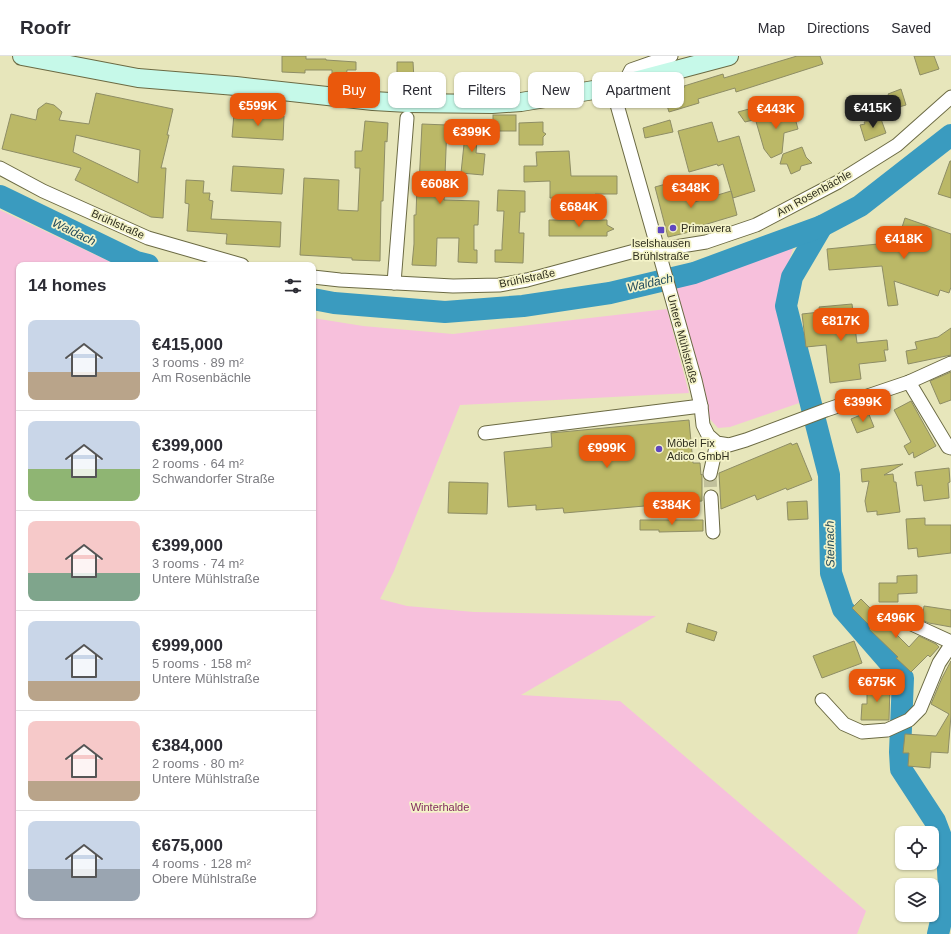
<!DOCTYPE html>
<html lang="en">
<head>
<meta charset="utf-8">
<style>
	:root { --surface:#fff; --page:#f2f2f3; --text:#2b2b33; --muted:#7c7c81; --line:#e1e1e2; --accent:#ea580c }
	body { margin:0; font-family:Helvetica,sans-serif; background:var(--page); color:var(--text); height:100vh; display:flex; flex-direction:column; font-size:15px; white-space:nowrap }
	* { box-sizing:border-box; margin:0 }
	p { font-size:13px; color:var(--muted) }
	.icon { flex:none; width:22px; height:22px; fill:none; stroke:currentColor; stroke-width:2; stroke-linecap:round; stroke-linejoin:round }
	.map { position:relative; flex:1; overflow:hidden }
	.panel { position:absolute; left:16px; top:206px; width:300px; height:656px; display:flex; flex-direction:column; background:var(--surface); border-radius:8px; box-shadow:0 1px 3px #0004 }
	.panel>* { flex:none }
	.hud { position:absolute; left:328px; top:16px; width:380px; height:36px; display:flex; gap:8px }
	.buttons { position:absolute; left:895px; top:770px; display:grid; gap:8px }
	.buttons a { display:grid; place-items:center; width:44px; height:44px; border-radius:8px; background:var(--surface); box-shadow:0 1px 3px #0004; font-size:20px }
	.price { position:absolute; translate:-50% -34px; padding:0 9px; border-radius:8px; background:var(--accent); color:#fff; font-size:13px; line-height:26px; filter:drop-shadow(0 1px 2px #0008) }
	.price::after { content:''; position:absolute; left:50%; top:24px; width:12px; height:9px; margin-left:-6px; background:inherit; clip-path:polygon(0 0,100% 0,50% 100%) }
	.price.active { background:#222; color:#fff }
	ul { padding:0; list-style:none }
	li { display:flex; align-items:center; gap:12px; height:100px; padding:0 12px }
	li+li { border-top:1px solid var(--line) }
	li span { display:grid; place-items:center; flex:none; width:112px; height:80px; border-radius:8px; color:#555 }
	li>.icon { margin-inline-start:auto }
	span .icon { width:48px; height:48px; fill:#fffc; stroke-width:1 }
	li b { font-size:17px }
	h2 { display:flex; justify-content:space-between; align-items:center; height:48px; padding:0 12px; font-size:17px }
	.pill { padding:0 14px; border-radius:8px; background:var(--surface); box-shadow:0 1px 3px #0004; font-size:14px; line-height:36px }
	.pill.active { background:var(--accent); color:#fff }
	header { display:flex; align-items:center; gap:24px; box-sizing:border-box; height:56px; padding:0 20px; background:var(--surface); border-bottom:1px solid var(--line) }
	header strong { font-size:19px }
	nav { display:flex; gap:22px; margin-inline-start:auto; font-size:14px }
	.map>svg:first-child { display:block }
</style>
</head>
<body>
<header>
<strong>Roofr</strong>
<nav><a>Map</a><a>Directions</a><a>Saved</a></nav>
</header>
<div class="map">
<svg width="951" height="878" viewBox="0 0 951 878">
	<rect width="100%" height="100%" fill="#e7e6bb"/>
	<g fill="#f7c0dc">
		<polygon points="0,154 117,209 19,209 19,859 313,859 313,262 363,270 453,278 667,253 689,337 460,349 394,515 380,543 407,550 474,556 656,560 521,639 620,645 866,855 857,878 0,878"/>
		<polygon points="797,180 775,249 802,346 730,371 718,372 708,361 675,229"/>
	</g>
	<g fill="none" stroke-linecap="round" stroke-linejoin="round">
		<g stroke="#3a9bbf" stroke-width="22">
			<polyline points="0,140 136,206 148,209"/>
			<polyline points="822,170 792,221 786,250 829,419 831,517 843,553 903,622 900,696 901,713 935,765 947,797 949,831 938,878"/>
			<polyline points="313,243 334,247 445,256 523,250 610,237 694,217 822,170 860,150 951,79"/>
		</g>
	</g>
	<g fill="#bbb867" stroke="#8e8d65" fill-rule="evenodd">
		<polygon points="282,0 306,0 306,3 326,3 326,4 356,6 356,14 347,14 346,22 332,21 332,14 305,14 305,17 282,16"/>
		<polygon points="797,0 820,0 823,8 736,36 735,32 698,43 699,47 669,56 665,43 669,41 668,38 684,32 684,30 723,18 724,22"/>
		<polygon points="914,0 934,0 939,13 920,19"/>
		<polygon points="397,6 413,6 414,23 397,23"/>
		<polygon points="901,33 906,49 899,51 900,54 883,60 877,44 889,40 888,38"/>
		<path d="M 96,37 L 173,53 L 167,79 L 169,79 L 161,112 L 166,112 L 163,162 L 151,161 L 75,124 L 81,112 L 2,93 L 11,58 L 36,64 L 38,53 L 46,47 L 54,49 L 62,56 L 59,64 L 89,68 ZM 76,79 L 140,94 L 138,127 L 73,96 Z"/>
		<polygon points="792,51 798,73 784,77 782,97 771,102 764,93 755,62"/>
		<polygon points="749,53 753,64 745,66 738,56"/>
		<polygon points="234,58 284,60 283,84 232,81"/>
		<rect x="493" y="59" width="23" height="16"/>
		<polygon points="881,63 886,77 865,85 860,69 865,68 864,66"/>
		<polygon points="670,64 673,76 645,82 643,72"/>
		<polygon points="365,65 388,67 387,86 385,85 383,145 381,145 380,205 352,204 352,202 300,199 304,122 339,124 338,154 358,155 360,112 355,112 355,95 362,95"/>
		<polygon points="543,66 543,76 546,78 543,81 543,89 519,89 519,67"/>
		<polygon points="712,66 718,86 739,80 755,135 733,142 723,108 718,110 717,108 689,116 678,75"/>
		<polygon points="422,68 447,69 444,144 479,145 478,169 474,169 474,194 477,194 477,207 458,206 459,182 437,182 436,210 412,209 414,188 414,159 416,159 417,129 419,129"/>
		<polygon points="466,69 478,70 476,97 485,98 483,119 461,117"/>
		<polygon points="802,91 806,101 812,107 801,110 800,114 791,118 787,108 780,108 783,98"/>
		<polygon points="569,95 571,120 617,120 617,138 595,138 595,142 550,142 550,125 524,126 524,110 537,110 536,96"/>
		<polygon points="950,105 951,105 951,142 938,138"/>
		<polygon points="233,110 284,113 282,138 231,135"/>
		<polygon points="684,123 691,147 731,135 737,159 697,171 698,174 668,181 655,131"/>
		<polygon points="186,124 204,125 203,137 210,137 209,144 213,145 211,163 281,166 280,191 226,188 227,178 187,175 189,148 185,147"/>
		<polygon points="498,134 525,135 525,156 520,156 519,177 524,177 523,207 495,206 495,194 502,194 502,189 504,155 497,155"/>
		<polygon points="905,162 951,178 951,231 949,237 940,234 938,240 894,225 898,249 888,250 882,210 829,214 827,193 878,188 878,187 898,184"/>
		<polygon points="549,164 607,164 607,169 614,173 607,176 607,180 549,180"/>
		<polygon points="852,248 857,287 887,284 888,294 884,294 886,305 859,308 861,323 830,327 826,289 806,291 802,258 820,256 819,251"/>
		<polygon points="951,272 951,299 908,308 906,295 917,293 915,286 938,281"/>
		<polygon points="951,316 951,344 940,348 930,325"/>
		<polygon points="911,345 936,390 914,402 913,396 909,399 904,390 911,386 894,354"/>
		<polygon points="868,356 874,371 857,377 851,363"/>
		<polygon points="689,364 693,407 700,407 701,419 702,418 702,445 564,457 563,452 536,454 536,449 508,451 504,396 552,391 551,377"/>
		<polygon points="791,387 792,389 797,387 812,424 787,434 786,432 757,444 755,439 721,453 719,417"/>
		<polygon points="903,408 884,419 893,418 894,426 896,426 900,456 877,459 877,455 867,456 865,445 869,425 862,426 861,413"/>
		<polygon points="949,412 950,426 948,427 949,442 924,445 922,429 917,430 915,416"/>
		<polygon points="449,426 488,427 487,458 448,457"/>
		<polygon points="807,445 808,463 788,464 787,446"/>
		<polygon points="925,462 925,469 951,469 951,497 918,501 917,492 908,493 906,463"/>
		<polygon points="640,464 703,464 703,475 659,476 659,474 640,474"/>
		<polygon points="917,519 917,537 898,538 898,546 879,546 879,527 897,527 897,520"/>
		<polygon points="861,543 909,591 919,580 936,588 939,591 930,601 928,599 911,616 896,602 898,601 869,573 871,571 852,552"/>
		<polygon points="924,550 951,554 951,571 929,567 922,564"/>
		<polygon points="688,567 717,576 714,585 686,576"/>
		<polygon points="854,585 862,607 822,622 813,600"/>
		<polygon points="951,605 951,659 948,697 931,696 930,712 908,710 909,697 903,697 905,678 936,680 949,658 931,648 942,622"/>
		<polygon points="867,629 890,629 889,664 861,664 862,648 867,648"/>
	</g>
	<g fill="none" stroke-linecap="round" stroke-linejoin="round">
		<polyline stroke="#c2c19c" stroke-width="13" stroke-dasharray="13 6" stroke-linecap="butt" points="710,418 711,441"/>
		<g stroke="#6b6a43" stroke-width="15">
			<g id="street">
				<polyline points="624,28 631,14 671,0"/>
				<polyline points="612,31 695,324 701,350 703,369 708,379 717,387 729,389 746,384 826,354 909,326 951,307"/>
				<polyline points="0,112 43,135 148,182 242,209"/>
				<polyline points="313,221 340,224 453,230 499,229 527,224 642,193 675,191 706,186 756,169 838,126 897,89 951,41"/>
				<polyline points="394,227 407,62"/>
				<polyline points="909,326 948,391 951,392"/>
				<polyline points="485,377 701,350"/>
				<polyline points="710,418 717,387"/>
				<polyline points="711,441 713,476"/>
				<polyline points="903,564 951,586"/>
				<polyline points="822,644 844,668 862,676 887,674 909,664 920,653 939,607 951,589"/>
			</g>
		</g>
		<g stroke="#6b6a43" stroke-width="20">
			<polyline id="secondary" points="22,0 138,22 236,30 373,45 408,47 492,48 521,46 612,31 729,0"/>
		</g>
		<use href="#street" stroke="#fff" stroke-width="13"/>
		<use href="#secondary" stroke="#c6f9e9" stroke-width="18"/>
	</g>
	<g fill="#5f47c0" stroke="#f4f3c8" stroke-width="1.5">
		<circle cx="673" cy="172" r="4"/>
		<rect x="657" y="170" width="8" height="8" rx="2"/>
		<circle cx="659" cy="393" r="4"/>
	</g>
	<g text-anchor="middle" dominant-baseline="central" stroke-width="3.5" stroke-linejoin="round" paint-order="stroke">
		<g font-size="11" fill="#302f1f" stroke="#f4f3c8">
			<text transform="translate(814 137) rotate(-29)">Am Rosenbächle</text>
			<text transform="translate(118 168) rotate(24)">Brühlstraße</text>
			<text transform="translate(527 222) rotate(-12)">Brühlstraße</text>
			<text transform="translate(683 283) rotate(75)">Untere Mühlstraße</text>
		</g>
		<g font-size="11" fill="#302f1f" stroke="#f4f3c8" text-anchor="start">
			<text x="681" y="172">Primavera</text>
			<text x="661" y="187" text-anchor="middle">Iselshausen<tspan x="661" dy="13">Brühlstraße</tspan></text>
			<text x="667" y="387">Möbel Fix<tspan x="667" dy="13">Adico GmbH</tspan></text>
		</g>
		<g font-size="11" fill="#812a5e" stroke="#f4f3c8">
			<text x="440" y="751">Winterhalde</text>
		</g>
		<g font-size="12" font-style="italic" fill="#224b5c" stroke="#f4f3c8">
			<text transform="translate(74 176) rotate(26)">Waldach</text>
			<text transform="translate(650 227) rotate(-13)">Waldach</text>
			<text transform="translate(830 488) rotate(-91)">Steinach</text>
		</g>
	</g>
</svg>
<div class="buttons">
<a><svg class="icon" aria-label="locate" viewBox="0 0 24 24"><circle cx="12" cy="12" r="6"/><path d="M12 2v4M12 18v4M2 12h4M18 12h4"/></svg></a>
<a><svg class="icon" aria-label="layers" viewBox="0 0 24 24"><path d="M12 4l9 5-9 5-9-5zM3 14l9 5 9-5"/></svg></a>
</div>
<b class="price" style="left:258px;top:71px">€599K</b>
<b class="price active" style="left:873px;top:73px">€415K</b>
<b class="price" style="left:776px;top:74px">€443K</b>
<b class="price" style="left:472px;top:97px">€399K</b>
<b class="price" style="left:440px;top:149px">€608K</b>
<b class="price" style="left:691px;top:153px">€348K</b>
<b class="price" style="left:579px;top:172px">€684K</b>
<b class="price" style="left:904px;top:204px">€418K</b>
<b class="price" style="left:841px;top:286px">€817K</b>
<b class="price" style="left:863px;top:367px">€399K</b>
<b class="price" style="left:607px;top:413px">€999K</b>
<b class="price" style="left:672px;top:470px">€384K</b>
<b class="price" style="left:896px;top:583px">€496K</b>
<b class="price" style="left:877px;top:647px">€675K</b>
<div class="hud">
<a class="pill active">Buy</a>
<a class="pill">Rent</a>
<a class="pill">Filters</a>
<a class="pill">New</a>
<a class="pill">Apartment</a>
</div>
<section class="panel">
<h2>14 homes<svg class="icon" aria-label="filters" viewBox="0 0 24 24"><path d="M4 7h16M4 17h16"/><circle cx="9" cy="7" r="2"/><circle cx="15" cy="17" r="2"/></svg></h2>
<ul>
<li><span style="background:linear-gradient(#c9d6e8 65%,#b9a48a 0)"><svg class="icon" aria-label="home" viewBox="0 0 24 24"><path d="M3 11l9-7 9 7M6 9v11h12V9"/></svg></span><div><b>€415,000</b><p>3 rooms · 89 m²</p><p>Am Rosenbächle</p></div></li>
<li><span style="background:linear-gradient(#c9d6e8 60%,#8fb573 0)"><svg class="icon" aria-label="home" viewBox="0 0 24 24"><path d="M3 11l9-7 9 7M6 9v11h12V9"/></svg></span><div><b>€399,000</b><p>2 rooms · 64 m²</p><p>Schwandorfer Straße</p></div></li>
<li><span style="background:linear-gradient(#f6c9c9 65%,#7fa58c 0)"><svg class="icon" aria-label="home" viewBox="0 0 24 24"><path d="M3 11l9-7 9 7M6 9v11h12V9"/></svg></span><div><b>€399,000</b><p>3 rooms · 74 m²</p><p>Untere Mühlstraße</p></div></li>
<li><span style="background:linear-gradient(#c9d6e8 75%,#b9a48a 0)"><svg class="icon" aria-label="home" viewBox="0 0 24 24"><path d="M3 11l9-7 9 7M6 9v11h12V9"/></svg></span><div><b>€999,000</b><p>5 rooms · 158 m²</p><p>Untere Mühlstraße</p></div></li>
<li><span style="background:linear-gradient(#f6c9c9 75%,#b9a48a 0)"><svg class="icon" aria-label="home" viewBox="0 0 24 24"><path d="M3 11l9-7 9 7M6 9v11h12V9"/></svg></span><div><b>€384,000</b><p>2 rooms · 80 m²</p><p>Untere Mühlstraße</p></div></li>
<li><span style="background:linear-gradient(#c9d6e8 60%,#9aa5b1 0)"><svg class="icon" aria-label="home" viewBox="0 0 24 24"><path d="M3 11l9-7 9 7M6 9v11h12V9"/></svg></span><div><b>€675,000</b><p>4 rooms · 128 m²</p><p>Obere Mühlstraße</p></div></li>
</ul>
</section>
</div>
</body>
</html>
